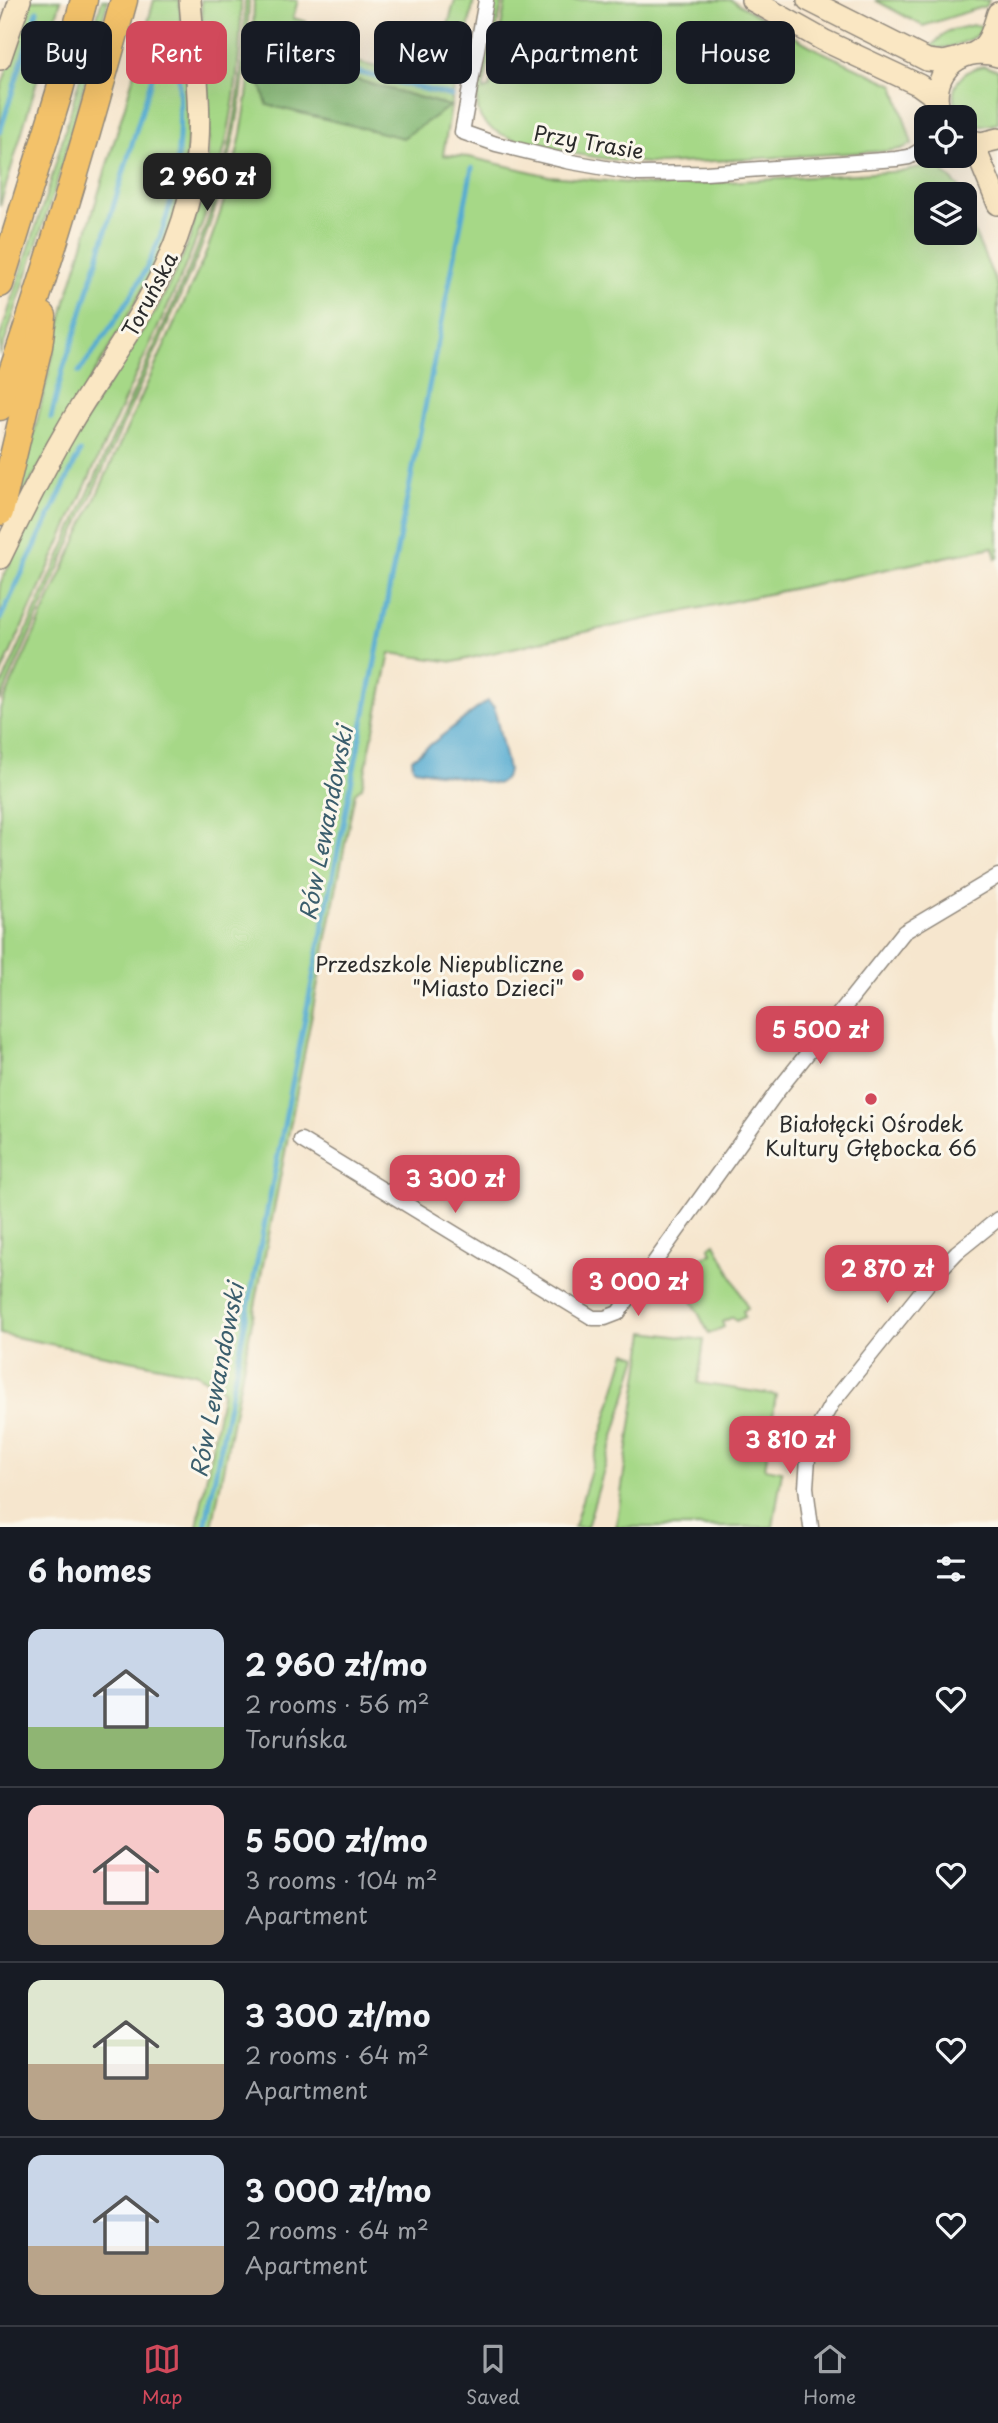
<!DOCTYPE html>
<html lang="en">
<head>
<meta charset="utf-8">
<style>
	:root { --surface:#171b24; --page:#242831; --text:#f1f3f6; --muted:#9ea1a6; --line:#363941; --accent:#d1495b }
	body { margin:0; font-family:"Playpen Sans",sans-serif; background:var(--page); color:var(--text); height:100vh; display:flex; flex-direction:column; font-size:26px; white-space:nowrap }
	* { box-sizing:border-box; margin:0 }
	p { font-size:23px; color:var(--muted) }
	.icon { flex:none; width:38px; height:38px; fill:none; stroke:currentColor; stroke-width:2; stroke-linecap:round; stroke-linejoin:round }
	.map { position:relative; height:1527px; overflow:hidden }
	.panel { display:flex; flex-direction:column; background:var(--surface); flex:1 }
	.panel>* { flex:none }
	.guide { position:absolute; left:21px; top:21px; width:957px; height:63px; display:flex; gap:14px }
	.fabs { position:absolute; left:914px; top:105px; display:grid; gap:14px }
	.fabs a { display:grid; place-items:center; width:63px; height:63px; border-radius:14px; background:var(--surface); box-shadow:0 7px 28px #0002; font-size:35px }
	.price { position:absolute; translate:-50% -60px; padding:0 16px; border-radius:14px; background:var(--accent); color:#fff; font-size:23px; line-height:46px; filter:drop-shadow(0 2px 4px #0008) }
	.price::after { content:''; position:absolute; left:50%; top:42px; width:21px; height:16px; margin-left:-10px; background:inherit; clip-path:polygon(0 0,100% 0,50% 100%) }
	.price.on { background:#222; color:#fff }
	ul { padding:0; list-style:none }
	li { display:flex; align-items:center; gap:21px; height:175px; padding:0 28px }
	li+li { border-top:2px solid var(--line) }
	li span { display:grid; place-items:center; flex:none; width:196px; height:140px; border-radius:14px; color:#555 }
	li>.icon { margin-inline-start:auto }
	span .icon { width:84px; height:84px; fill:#fffc; stroke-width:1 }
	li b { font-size:30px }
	h2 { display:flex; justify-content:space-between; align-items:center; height:84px; padding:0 28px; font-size:30px }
	.pill { padding:0 24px; border-radius:14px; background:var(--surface); box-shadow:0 7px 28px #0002; font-size:24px; line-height:63px }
	.pill.on { background:var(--accent); color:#fff }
	.menu { display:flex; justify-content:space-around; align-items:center; height:98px; border-top:2px solid var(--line); background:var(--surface); font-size:19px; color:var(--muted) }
	.menu a { display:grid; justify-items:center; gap:4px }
	.menu .on { color:var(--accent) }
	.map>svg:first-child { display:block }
</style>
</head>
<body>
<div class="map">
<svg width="998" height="1527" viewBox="0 0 998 1527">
	<rect width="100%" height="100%" fill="#fbf7ec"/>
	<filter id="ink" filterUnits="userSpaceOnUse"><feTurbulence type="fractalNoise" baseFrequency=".0143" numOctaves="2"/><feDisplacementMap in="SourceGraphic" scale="14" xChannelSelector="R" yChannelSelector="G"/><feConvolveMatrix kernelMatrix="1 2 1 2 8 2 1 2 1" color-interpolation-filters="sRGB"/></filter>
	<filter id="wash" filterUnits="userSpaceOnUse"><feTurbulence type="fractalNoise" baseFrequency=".00686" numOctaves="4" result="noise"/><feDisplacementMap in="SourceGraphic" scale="28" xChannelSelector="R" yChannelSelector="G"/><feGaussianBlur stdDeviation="1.57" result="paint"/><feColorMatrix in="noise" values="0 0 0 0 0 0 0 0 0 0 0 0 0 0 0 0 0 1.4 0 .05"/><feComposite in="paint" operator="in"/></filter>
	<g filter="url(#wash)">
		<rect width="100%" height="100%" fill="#f6e6ce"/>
		<g fill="#a6d887" stroke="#688259" stroke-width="2">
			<polygon points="30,0 61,0 0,206 0,91"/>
			<polygon points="102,0 108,0 56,185 0,356 0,337 50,184"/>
			<path d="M 154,0 L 179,0 C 185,61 194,126 182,187 C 169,251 132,309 99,365 C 69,416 40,466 10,517 L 24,458 L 28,458 L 66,301 L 127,99 Z"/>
			<path d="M 201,0 L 241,0 C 241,66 232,131 212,194 C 190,265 155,332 125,399 C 83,491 42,583 0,676 L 0,584 L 48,485 L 98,398 L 157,309 L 180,263 L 191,236 L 207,167 L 209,128 Z"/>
			<path d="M 245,0 L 249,0 C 247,92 232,170 198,256 L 0,701 L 0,689 L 188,271 C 227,179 244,100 245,0 Z"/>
			<path d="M 254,0 L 298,0 L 293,18 L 306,22 L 300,37 L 279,35 L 275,40 L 454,88 L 443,155 L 469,157 L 549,176 L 663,186 L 906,171 L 934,163 L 962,190 L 963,194 L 926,194 L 926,233 L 964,233 L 964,197 L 971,225 L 998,287 L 998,558 L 996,559 L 993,547 L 547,640 L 454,662 L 390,653 L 362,787 L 355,793 L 212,1527 L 197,1527 L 223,1390 L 195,1373 L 0,1334 L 0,709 L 204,258 C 239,168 252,97 254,0 Z"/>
			<polygon points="455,0 474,0 463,54 453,50 443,43"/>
			<path d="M 494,0 L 503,0 L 483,90 L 490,88 L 506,0 L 731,0 L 816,49 L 894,85 L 912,144 L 901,149 L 886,151 L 661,164 C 626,162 493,149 480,116 C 470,93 489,26 494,0 Z"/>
			<polygon points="875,0 989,0 986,6 923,26"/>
			<path d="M 973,25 L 987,26 C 974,41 949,50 929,48 L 948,31 Z"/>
			<path d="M 984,66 L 998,70 L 998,123 C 951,139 934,74 984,66 Z"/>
			<polygon points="715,1243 748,1308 743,1311 745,1317 736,1321 733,1317 722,1322 724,1327 709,1334 679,1275 699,1265 697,1260 712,1253 709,1247"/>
			<polygon points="645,1332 704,1340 698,1383 776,1395 765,1468 782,1471 773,1527 616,1527"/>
			<polygon points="626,1352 638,1356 587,1527 574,1527"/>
		</g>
		<polygon fill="#84b874" stroke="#587250" stroke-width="2" points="268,55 450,106 403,138 267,105 261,85"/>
		<path fill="#54abd1" stroke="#406b7e" stroke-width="2" d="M 487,701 L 494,707 L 508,770 C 507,778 504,780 497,784 L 415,769 L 413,767 L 412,759 Z"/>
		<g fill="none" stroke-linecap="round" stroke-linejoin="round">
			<g stroke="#54abd1" stroke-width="5">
				<polyline points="262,48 452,96"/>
				<polyline points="0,132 37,11"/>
				<path d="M 79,372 C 114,323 153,271 168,212 C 181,162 181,113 178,62"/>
				<polyline points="51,418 63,369 77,328 161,47"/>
				<polyline points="0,619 80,452"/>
				<polyline points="205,1527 472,168"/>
			</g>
		</g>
	</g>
	<g filter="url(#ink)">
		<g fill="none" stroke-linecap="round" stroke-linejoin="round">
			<g stroke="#90887c" stroke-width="17">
				<g id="street">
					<polyline points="486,0 462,132 496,144 566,161 639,174 706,173 896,159 909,157 926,147"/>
					<polyline points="301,1140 593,1318 605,1318 618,1313 776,1093 904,932 998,876"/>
					<polyline points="811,1527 806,1487 808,1458 818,1428 832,1403 934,1276 957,1252 998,1219"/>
				</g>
			</g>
			<g stroke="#90887c" stroke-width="24">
				<g id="secondary">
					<polyline points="752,0 823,40 919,85 930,93 937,102"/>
					<polyline points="808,0 927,60 944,62 960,58"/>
					<path d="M 974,53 C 990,46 993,28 998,13"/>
					<polyline points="0,59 20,0"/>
					<path d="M 941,117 C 926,78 957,43 998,56"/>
					<polyline points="964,139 981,143 998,139"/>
					<polyline points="967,140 977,153 998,204"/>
					<path d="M 0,558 C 21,514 44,469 69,426 C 122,337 177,277 195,170 C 204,114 194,56 190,0"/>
				</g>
			</g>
			<g stroke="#90887c" stroke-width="29">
				<g id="highway">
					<polyline points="0,284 59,93 84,0"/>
					<path d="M 0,407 C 47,273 87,137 124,0"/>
					<polyline points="0,512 39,346 43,316"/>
				</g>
			</g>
			<use href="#street" stroke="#fff" stroke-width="14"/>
			<use href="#secondary" stroke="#fae7c3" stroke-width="21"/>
			<use href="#highway" stroke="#f3c26a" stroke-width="26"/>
		</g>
	</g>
	<g fill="#d1495b" stroke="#fbf7ec" stroke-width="2.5">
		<circle cx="578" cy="975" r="7"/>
		<circle cx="871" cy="1099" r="7"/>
	</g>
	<g text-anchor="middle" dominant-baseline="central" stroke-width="6" stroke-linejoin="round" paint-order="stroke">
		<g font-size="21" fill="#2b2b2b" stroke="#fbf7ec">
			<text transform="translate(589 141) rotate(10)">Przy Trasie</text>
			<text transform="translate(149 294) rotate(-62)">Toruńska</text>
		</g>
		<g font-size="21" fill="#2b2b2b" stroke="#fbf7ec" text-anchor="end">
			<text x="564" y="963">Przedszkole Niepubliczne<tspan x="564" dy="24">"Miasto Dzieci"</tspan></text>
			<text x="871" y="1123" text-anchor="middle">Białołęcki Ośrodek<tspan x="871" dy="24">Kultury Głębocka 66</tspan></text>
		</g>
		<g font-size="23" font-style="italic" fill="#3b5e6d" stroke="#fbf7ec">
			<text transform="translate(325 823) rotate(-79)">Rów Lewandowski</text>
			<text transform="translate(216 1380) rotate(-79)">Rów Lewandowski</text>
		</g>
	</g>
</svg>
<div class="fabs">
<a><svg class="icon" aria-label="locate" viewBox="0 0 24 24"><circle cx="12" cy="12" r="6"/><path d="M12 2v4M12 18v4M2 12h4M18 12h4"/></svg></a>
<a><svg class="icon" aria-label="layers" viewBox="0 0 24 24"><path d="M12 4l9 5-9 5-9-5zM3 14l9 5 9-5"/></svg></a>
</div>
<b class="price on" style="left:207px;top:213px">2 960 zł</b>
<b class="price" style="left:820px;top:1066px">5 500 zł</b>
<b class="price" style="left:455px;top:1215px">3 300 zł</b>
<b class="price" style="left:887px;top:1305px">2 870 zł</b>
<b class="price" style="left:638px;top:1318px">3 000 zł</b>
<b class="price" style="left:790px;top:1476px">3 810 zł</b>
<div class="guide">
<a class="pill">Buy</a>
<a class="pill on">Rent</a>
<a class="pill">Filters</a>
<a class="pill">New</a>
<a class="pill">Apartment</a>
<a class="pill">House</a>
</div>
</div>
<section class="panel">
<h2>6 homes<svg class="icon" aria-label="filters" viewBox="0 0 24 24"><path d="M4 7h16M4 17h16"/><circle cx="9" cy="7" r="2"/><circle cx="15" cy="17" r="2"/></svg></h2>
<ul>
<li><span style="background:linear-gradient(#c9d6e8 70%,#8fb573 0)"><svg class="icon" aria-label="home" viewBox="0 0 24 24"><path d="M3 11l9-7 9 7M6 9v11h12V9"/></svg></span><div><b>2 960 zł/mo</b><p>2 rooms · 56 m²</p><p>Toruńska</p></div><svg class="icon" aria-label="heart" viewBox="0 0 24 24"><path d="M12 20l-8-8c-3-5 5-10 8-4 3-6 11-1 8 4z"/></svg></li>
<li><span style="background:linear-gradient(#f6c9c9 75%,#b9a48a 0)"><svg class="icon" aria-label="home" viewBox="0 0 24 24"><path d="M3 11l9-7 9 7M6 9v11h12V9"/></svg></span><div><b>5 500 zł/mo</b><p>3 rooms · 104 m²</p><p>Apartment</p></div><svg class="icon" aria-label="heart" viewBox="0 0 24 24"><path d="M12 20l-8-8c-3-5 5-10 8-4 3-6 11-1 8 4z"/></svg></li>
<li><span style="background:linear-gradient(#dfe7d0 60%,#b9a48a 0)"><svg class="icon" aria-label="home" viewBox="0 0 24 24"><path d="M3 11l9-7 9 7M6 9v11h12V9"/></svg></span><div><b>3 300 zł/mo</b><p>2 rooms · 64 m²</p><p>Apartment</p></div><svg class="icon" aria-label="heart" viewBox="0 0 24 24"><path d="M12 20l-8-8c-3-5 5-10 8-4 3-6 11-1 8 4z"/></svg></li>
<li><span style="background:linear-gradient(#c9d6e8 65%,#b9a48a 0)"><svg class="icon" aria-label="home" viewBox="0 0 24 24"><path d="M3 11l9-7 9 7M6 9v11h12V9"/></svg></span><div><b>3 000 zł/mo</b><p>2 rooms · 64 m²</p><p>Apartment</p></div><svg class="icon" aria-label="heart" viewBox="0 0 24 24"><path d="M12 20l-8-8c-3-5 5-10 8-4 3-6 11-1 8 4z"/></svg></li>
</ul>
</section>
<nav class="menu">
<a class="on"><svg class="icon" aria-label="map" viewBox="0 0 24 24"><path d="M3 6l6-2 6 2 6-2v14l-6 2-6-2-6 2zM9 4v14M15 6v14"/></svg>Map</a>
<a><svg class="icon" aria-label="saved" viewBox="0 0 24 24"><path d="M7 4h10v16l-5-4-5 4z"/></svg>Saved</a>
<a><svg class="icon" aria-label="home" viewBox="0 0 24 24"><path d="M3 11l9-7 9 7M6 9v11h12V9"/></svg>Home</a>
</nav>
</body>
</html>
